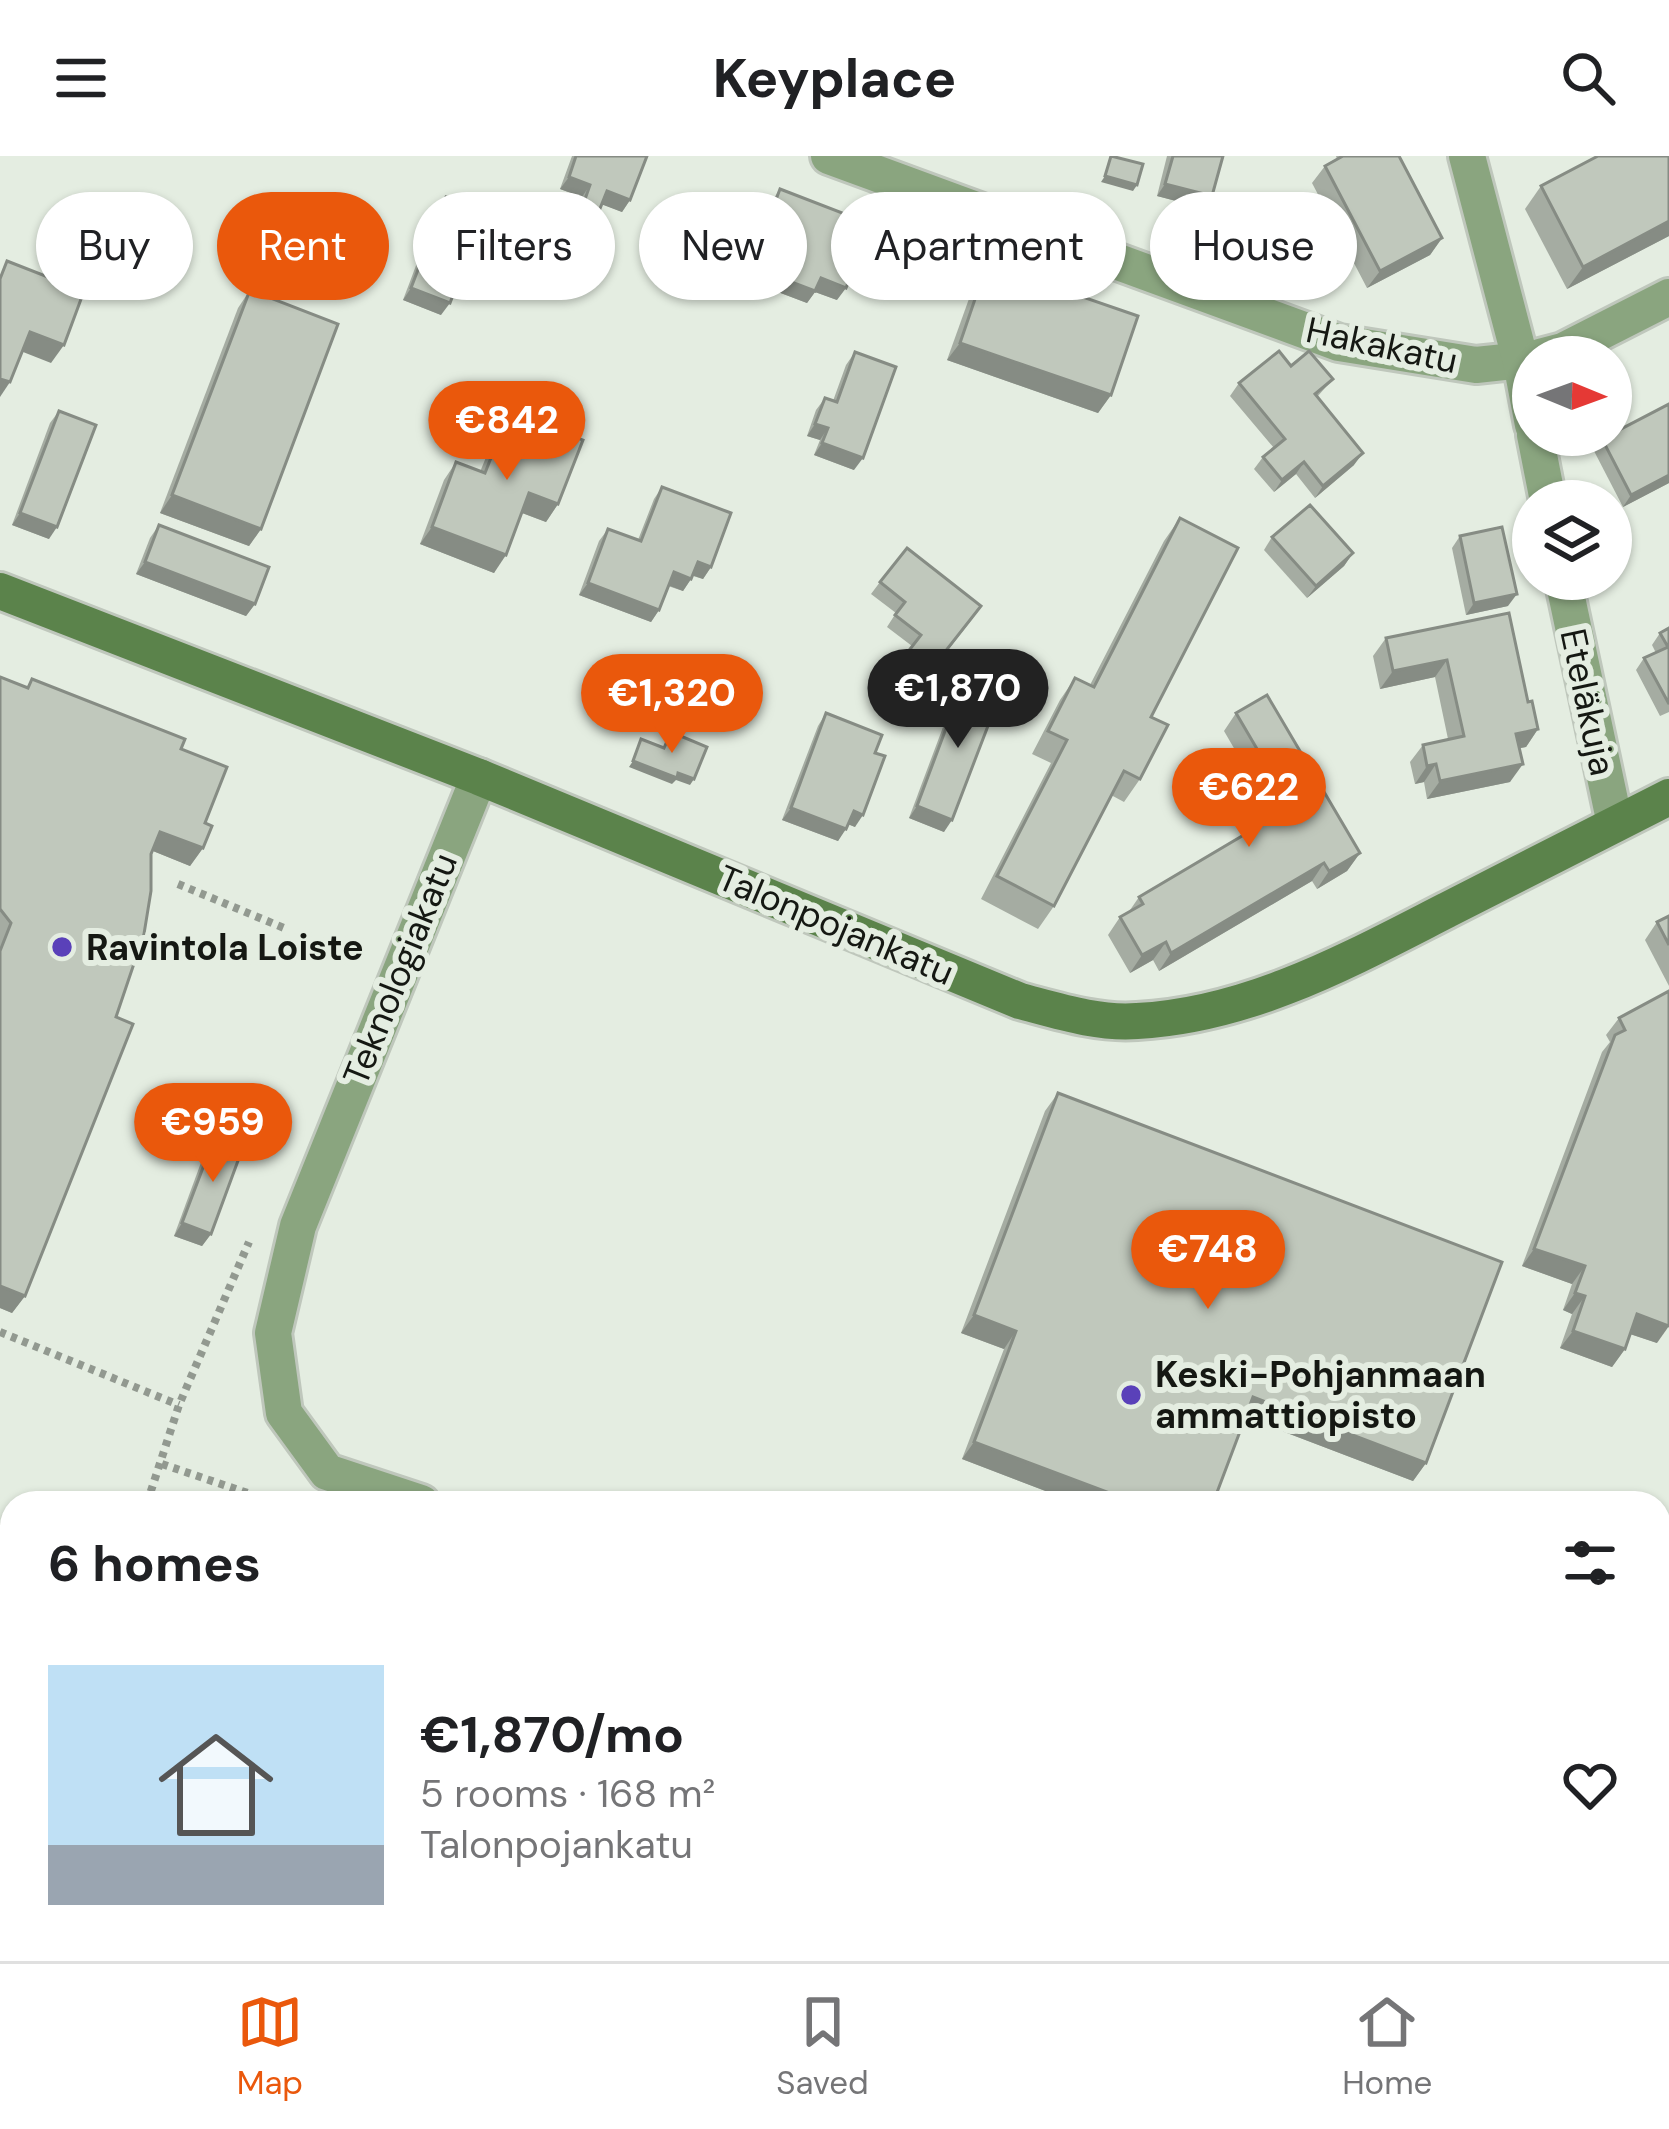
<!DOCTYPE html>
<html lang="en">
<head>
<meta charset="utf-8">
<style>
	:root { --surface:#fff; --page:#f2f2f2; --text:#202124; --muted:#757577; --line:#e0e0e0; --accent:#ea580c }
	body { margin:0; font-family:"DM Sans",sans-serif; background:var(--page); color:var(--text); height:100vh; display:flex; flex-direction:column; font-size:45px; white-space:nowrap }
	* { box-sizing:border-box; margin:0 }
	p { font-size:39px; color:var(--muted) }
	.icon { flex:none; width:66px; height:66px; fill:none; stroke:currentColor; stroke-width:2; stroke-linecap:round; stroke-linejoin:round }
	.map { position:relative; flex:1; overflow:hidden }
	.details { position:absolute; left:0px; top:1335px; width:1671px; height:471px; display:flex; flex-direction:column; background:var(--surface); border-radius:36px 36px 0 0; box-shadow:0 3px 9px #0004 }
	.details>* { flex:none }
	.guide { position:absolute; left:36px; top:36px; width:1599px; height:108px; display:flex; gap:24px }
	.needle { width:78px; rotate:91deg }
	.fabs { position:absolute; left:1512px; top:180px; display:grid; gap:24px }
	.fabs a { display:grid; place-items:center; width:120px; height:120px; border-radius:50%; background:var(--surface); box-shadow:0 3px 9px #0004; font-size:60px }
	.price { position:absolute; translate:-50% -102px; padding:0 27px; border-radius:42px; background:var(--accent); color:#fff; font-size:39px; line-height:78px; filter:drop-shadow(0 3px 6px #0008) }
	.price::after { content:''; position:absolute; left:50%; top:72px; width:36px; height:27px; margin-left:-18px; background:inherit; clip-path:polygon(0 0,100% 0,50% 100%) }
	.price.on { background:#222; color:#fff }
	ul { padding:0; list-style:none }
	li { display:flex; align-items:center; gap:36px; height:300px; padding:0 48px }
	li+li { border-top:3px solid var(--line) }
	li span { display:grid; place-items:center; flex:none; width:336px; height:240px; border-radius:0px; color:#555 }
	li>.icon { margin-inline-start:auto }
	span .icon { width:144px; height:144px; fill:#fffc; stroke-width:1 }
	li b { font-size:51px }
	h2 { display:flex; justify-content:space-between; align-items:center; height:144px; padding:0 48px; font-size:51px }
	.pill { padding:0 42px; border-radius:54px; background:var(--surface); box-shadow:0 3px 9px #0004; font-size:42px; line-height:108px }
	.pill.on { background:var(--accent); color:#fff }
	header { display:flex; justify-content:space-between; align-items:center; height:156px; padding:0 48px; background:var(--surface); font-size:54px; font-weight:700 }
	.tab-bar { display:flex; justify-content:space-around; align-items:center; height:168px; border-top:3px solid var(--line); background:var(--surface); font-size:33px; color:var(--muted) }
	.tab-bar a { display:grid; justify-items:center; gap:6px }
	.tab-bar .on { color:var(--accent) }
	.map>svg:first-child { display:block }
</style>
</head>
<body>
<header><svg class="icon" aria-label="menu" viewBox="0 0 24 24"><path d="M4 6h16M4 12h16M4 18h16"/></svg>Keyplace<svg class="icon" aria-label="search" viewBox="0 0 24 24"><circle cx="10" cy="10" r="6"/><path d="M15 15l6 6"/></svg></header>
<div class="map">
<svg width="1669" height="1805" viewBox="0 0 1669 1805">
	<rect width="100%" height="100%" fill="#e4ede1"/>
	<polygon fill="#a9c0a1" points="0,1700 12,1705 12,1794 1457,1794 1490,1805 0,1805"/>
	<g fill="none" stroke-linecap="round" stroke-linejoin="round">
		<g stroke="#bfc7bc" stroke-width="30">
			<g id="lane">
				<polyline points="614,1805 618,1794"/>
				<polyline points="1011,1805 1015,1794"/>
			</g>
		</g>
		<g stroke="#bfc7bc" stroke-width="42">
			<g id="street">
				<polyline points="829,0 1339,187 1476,209 1533,203"/>
				<polyline points="1467,0 1521,206 1533,269"/>
				<polyline points="1540,201 1563,195 1669,141"/>
				<polyline points="1535,279 1548,345"/>
				<polyline points="1563,423 1615,668"/>
				<polyline points="421,1347 327,1316 284,1257 273,1177 298,1070 479,621"/>
				<polyline points="1659,1760 1669,1763"/>
			</g>
		</g>
		<g stroke="#bfc7bc" stroke-width="42">
			<path id="secondary" d="M 0,435 L 479,621 L 1020,845 C 1058,855 1098,868 1137,865 C 1250,859 1349,804 1447,754 C 1521,716 1595,678 1669,641"/>
		</g>
		<g stroke="#929990" stroke-width="8" stroke-dasharray="6 6" stroke-linecap="butt">
			<polyline points="178,728 284,772"/>
			<polyline points="0,1176 179,1249"/>
			<polyline points="162,1308 277,1347"/>
			<polyline points="147,1347 179,1249 249,1086"/>
			<polyline points="0,1628 12,1612"/>
			<polyline points="1580,1794 1612,1805"/>
		</g>
		<use href="#lane" stroke="#8aa57f" stroke-width="24"/>
		<use href="#street" stroke="#8aa57f" stroke-width="36"/>
		<use href="#secondary" stroke="#5b834b" stroke-width="36"/>
	</g>
	<g fill="#a5aca2">
		<polygon points="572,0 647,0 630,44 622,56 602,48 590,67 574,61 582,41 560,33"/>
		<polygon points="1167,0 1223,0 1203,52 1157,40"/>
		<polygon points="1336,0 1399,0 1442,82 1430,99 1367,132 1312,27 1325,10 1337,3"/>
		<polygon points="1669,0 1669,80 1567,133 1525,53 1541,30"/>
		<polygon points="780,33 837,144 815,136 807,147 778,136 782,123 747,109 772,45"/>
		<polygon points="446,41 441,159 403,144 437,54"/>
		<polygon points="987,108 1111,239 1098,257 947,204 975,126"/>
		<polygon points="250,134 261,373 249,390 160,357 238,152"/>
		<polygon points="855,196 854,314 814,299 820,284 807,280 816,254 825,242 833,245 846,209"/>
		<polygon points="1291,210 1333,223 1317,241 1354,309 1315,342 1296,318 1274,336 1254,313 1263,301 1274,292 1230,240 1239,227"/>
		<polygon points="1669,248 1669,327 1623,351 1594,295 1602,283"/>
		<polygon points="59,255 49,383 12,369 50,267"/>
		<polygon points="509,256 558,348 546,366 522,357 494,417 420,388 444,324 456,306 480,316 497,274"/>
		<polygon points="662,331 711,411 703,423 693,420 683,435 668,430 659,454 651,466 579,439 599,385 608,373 638,384 654,343"/>
		<polygon points="1180,362 1140,623 1124,646 1111,639 1054,750 1038,773 981,743 1051,607 1032,598 1060,544 1075,522 1090,529 1164,385"/>
		<polygon points="159,369 255,448 246,460 136,418 150,382"/>
		<polygon points="1460,380 1508,450 1466,459 1452,392"/>
		<polygon points="1272,381 1353,397 1344,410 1307,442 1264,394"/>
		<polygon points="880,426 973,462 922,527 898,509 912,490 887,471 896,457 871,438"/>
		<polygon points="1509,457 1528,546 1538,573 1526,591 1520,592 1510,626 1427,643 1424,626 1415,628 1410,606 1423,589 1448,583 1435,521 1380,533 1373,500 1386,482"/>
		<polygon points="1669,472 1669,556 1660,560 1636,514 1644,502 1656,497 1652,489 1660,477"/>
		<polygon points="0,521 26,532 32,523 181,593 205,667 203,692 190,710 153,695 25,1140 12,1157 0,1152"/>
		<polygon points="963,527 944,676 909,662 955,539"/>
		<polygon points="826,557 875,597 855,671 848,668 838,685 782,664 818,570"/>
		<polygon points="1236,557 1360,697 1347,715 1317,733 1312,725 1159,815 1153,804 1130,817 1108,779 1120,761 1128,757 1139,741 1274,661 1224,575"/>
		<polygon points="1669,760 1669,830 1645,784 1657,766"/>
		<polygon points="1669,835 1657,1187 1630,1178 1625,1193 1612,1211 1560,1192 1572,1158 1563,1154 1572,1128 1522,1110 1602,896 1610,886 1606,879 1619,862"/>
		<polygon points="1058,937 1426,1307 1413,1325 1245,1261 1213,1347 1077,1347 962,1303 1004,1193 961,1177 1045,955"/>
		<polygon points="215,980 211,1078 202,1090 174,1080 206,993"/>
		<polygon points="173,1794 557,1794 553,1805 169,1805"/>
	</g>
	<g fill="#868c84">
		<polygon points="1105,20 1137,29 1133,35 1101,26"/>
		<polygon points="569,21 590,29 582,41 560,33"/>
		<polygon points="1165,28 1212,40 1203,52 1157,40"/>
		<polygon points="607,35 630,44 622,56 598,47"/>
		<polygon points="583,49 599,55 590,67 574,61"/>
		<polygon points="1669,65 1669,80 1567,133 1583,111"/>
		<polygon points="1442,82 1430,99 1367,132 1380,115"/>
		<polygon points="756,97 791,111 782,123 747,109"/>
		<polygon points="821,122 846,132 837,144 815,136 807,147 778,136 786,124"/>
		<polygon points="411,132 450,147 441,159 403,144"/>
		<polygon points="30,176 64,189 51,207 18,194"/>
		<polygon points="960,187 1111,239 1098,257 947,204"/>
		<polygon points="0,223 10,226 0,241"/>
		<polygon points="815,268 828,272 820,284 807,280"/>
		<polygon points="822,287 863,302 854,314 814,299"/>
		<polygon points="1363,297 1354,309 1315,342 1323,330"/>
		<polygon points="1304,306 1296,318 1274,336 1282,324"/>
		<polygon points="1669,319 1669,327 1623,351 1631,339"/>
		<polygon points="529,337 558,348 546,366 517,355"/>
		<polygon points="172,339 261,373 249,390 160,357"/>
		<polygon points="20,357 57,371 49,383 12,369"/>
		<polygon points="432,371 506,399 494,417 420,388"/>
		<polygon points="1353,397 1344,410 1307,442 1316,430"/>
		<polygon points="145,406 255,448 246,460 136,418"/>
		<polygon points="698,406 711,411 703,423 689,418"/>
		<polygon points="674,416 691,423 683,435 665,428"/>
		<polygon points="588,427 659,454 651,466 579,439"/>
		<polygon points="1517,438 1508,450 1466,459 1474,447"/>
		<polygon points="1447,504 1435,521 1380,533 1393,515"/>
		<polygon points="1538,573 1526,591 1504,595 1516,578"/>
		<polygon points="633,605 678,617 694,623 690,629 676,624 672,628 629,611"/>
		<polygon points="1436,608 1424,626 1415,628 1427,610"/>
		<polygon points="1523,608 1510,626 1427,643 1440,625"/>
		<polygon points="917,650 952,664 944,676 909,662"/>
		<polygon points="791,652 846,673 838,685 782,664"/>
		<polygon points="854,655 863,659 855,671 845,667"/>
		<polygon points="160,676 203,692 190,710 148,693"/>
		<polygon points="1360,697 1347,715 1317,733 1329,715"/>
		<polygon points="1324,707 1312,725 1159,815 1171,797"/>
		<polygon points="1166,786 1153,804 1130,817 1142,799"/>
		<polygon points="182,1067 211,1078 202,1090 174,1080"/>
		<polygon points="1534,1093 1585,1110 1572,1128 1522,1110"/>
		<polygon points="0,1130 25,1140 12,1157 0,1152"/>
		<polygon points="1575,1137 1585,1140 1572,1158 1563,1154"/>
		<polygon points="1637,1158 1669,1170 1657,1187 1624,1176"/>
		<polygon points="974,1159 1016,1175 1004,1193 961,1177"/>
		<polygon points="1573,1175 1625,1193 1612,1211 1560,1192"/>
		<polygon points="1253,1241 1426,1307 1413,1325 1240,1259"/>
		<polygon points="974,1286 1136,1347 1077,1347 962,1303"/>
	</g>
	<g fill="#c0c8bc" stroke="#868c84" stroke-width="3">
		<polygon points="576,0 647,0 630,44 607,35 599,55 583,49 590,29 569,21"/>
		<polygon points="1111,0 1143,8 1137,29 1105,20"/>
		<polygon points="1173,0 1223,0 1212,40 1165,28"/>
		<polygon points="1343,0 1399,0 1442,82 1380,115 1325,10"/>
		<polygon points="1598,0 1669,0 1669,65 1583,111 1541,30"/>
		<polygon points="780,33 871,68 846,132 821,122 815,135 786,124 791,111 756,97"/>
		<polygon points="446,41 484,56 450,147 411,132"/>
		<polygon points="7,105 84,135 64,189 30,176 10,226 0,223 0,123"/>
		<polygon points="987,108 1138,160 1111,239 960,187"/>
		<polygon points="250,134 338,168 261,373 172,339"/>
		<polygon points="1279,195 1291,210 1309,195 1333,223 1315,238 1363,297 1323,330 1304,306 1282,324 1263,301 1285,283 1239,227"/>
		<polygon points="855,196 896,211 863,302 822,287 828,272 815,268 825,242 837,246"/>
		<polygon points="1669,248 1669,319 1631,339 1602,283"/>
		<polygon points="59,255 96,269 57,371 20,357"/>
		<polygon points="509,256 583,284 558,348 529,337 506,399 432,371 456,306 485,317"/>
		<polygon points="662,331 731,357 711,411 698,406 691,423 674,416 659,454 588,427 608,373 641,385"/>
		<polygon points="1310,349 1353,397 1316,430 1272,381"/>
		<polygon points="1180,362 1238,392 1151,561 1168,569 1140,623 1124,615 1054,750 997,720 1067,584 1048,575 1075,522 1094,531"/>
		<polygon points="159,369 269,411 255,448 145,406"/>
		<polygon points="1502,371 1517,438 1474,447 1460,380"/>
		<polygon points="907,392 981,450 930,515 907,497 921,479 895,459 905,446 880,426"/>
		<polygon points="1509,457 1528,546 1532,545 1538,573 1516,578 1523,608 1440,625 1436,608 1427,610 1423,589 1464,580 1447,504 1393,515 1386,482"/>
		<polygon points="1669,472 1669,548 1644,502 1668,491 1660,477"/>
		<polygon points="0,521 28,532 32,523 185,583 181,593 227,611 205,667 212,670 203,692 160,676 151,698 151,735 144,778 116,861 133,868 25,1140 0,1130 0,795 11,767 0,753"/>
		<polygon points="963,527 999,541 952,664 917,650"/>
		<polygon points="1267,539 1360,697 1329,715 1324,707 1171,797 1166,786 1142,799 1120,761 1143,748 1139,741 1291,651 1236,557"/>
		<polygon points="826,557 882,579 875,597 885,600 863,659 854,655 846,673 791,652"/>
		<polygon points="671,576 707,591 694,623 678,617 677,622 633,605 641,583 664,592"/>
		<polygon points="1669,760 1669,789 1657,766"/>
		<polygon points="1669,835 1669,1170 1637,1158 1625,1193 1573,1175 1585,1140 1575,1137 1585,1110 1534,1093 1615,879 1625,874 1619,862"/>
		<polygon points="1058,937 1502,1106 1426,1307 1253,1241 1213,1347 1136,1347 974,1286 1016,1175 974,1159"/>
		<polygon points="215,980 243,991 211,1078 182,1067"/>
		<polygon points="181,1794 557,1794 553,1805 177,1805"/>
	</g>
	<g fill="#5a41b9" stroke="#e4ede1" stroke-width="4.5">
		<circle cx="62" cy="791" r="12"/>
		<circle cx="1131" cy="1239" r="12"/>
	</g>
	<g text-anchor="middle" dominant-baseline="central" stroke-width="12" stroke-linejoin="round" paint-order="stroke">
		<g font-size="36" fill="#151813" stroke="#e4ede1">
			<text transform="translate(1382 189) rotate(12)">Hakakatu</text>
			<text transform="translate(1588 546) rotate(78)">Eteläkuja</text>
			<text transform="translate(836 769) rotate(23)">Talonpojankatu</text>
			<text transform="translate(400 813) rotate(-68)">Teknologiakatu</text>
		</g>
		<g font-size="36" font-weight="bold" fill="#151813" stroke="#e4ede1" text-anchor="start">
			<text x="86" y="791">Ravintola Loiste</text>
			<text x="1155" y="1218">Keski-Pohjanmaan<tspan x="1155" dy="41">ammattiopisto</tspan></text>
		</g>
	</g>
</svg>
<div class="fabs">
<a><svg class="needle" viewBox="-14 -14 28 28"><path d="M0-13l5 13h-10z" fill="#e53935"/><path d="M0 13l5-13h-10z" fill="#757577"/></svg></a>
<a><svg class="icon" aria-label="layers" viewBox="0 0 24 24"><path d="M12 4l9 5-9 5-9-5zM3 14l9 5 9-5"/></svg></a>
</div>
<b class="price" style="left:507px;top:327px">€842</b>
<b class="price on" style="left:958px;top:595px">€1,870</b>
<b class="price" style="left:672px;top:600px">€1,320</b>
<b class="price" style="left:1249px;top:694px">€622</b>
<b class="price" style="left:213px;top:1029px">€959</b>
<b class="price" style="left:1208px;top:1156px">€748</b>
<div class="guide">
<a class="pill">Buy</a>
<a class="pill on">Rent</a>
<a class="pill">Filters</a>
<a class="pill">New</a>
<a class="pill">Apartment</a>
<a class="pill">House</a>
</div>
<section class="details">
<h2>6 homes<svg class="icon" aria-label="filters" viewBox="0 0 24 24"><path d="M4 7h16M4 17h16"/><circle cx="9" cy="7" r="2"/><circle cx="15" cy="17" r="2"/></svg></h2>
<ul>
<li><span style="background:linear-gradient(#bfe0f5 75%,#9aa5b1 0)"><svg class="icon" aria-label="home" viewBox="0 0 24 24"><path d="M3 11l9-7 9 7M6 9v11h12V9"/></svg></span><div><b>€1,870/mo</b><p>5 rooms · 168 m²</p><p>Talonpojankatu</p></div><svg class="icon" aria-label="heart" viewBox="0 0 24 24"><path d="M12 20l-8-8c-3-5 5-10 8-4 3-6 11-1 8 4z"/></svg></li>
</ul>
</section>
</div>
<nav class="tab-bar">
<a class="on"><svg class="icon" aria-label="map" viewBox="0 0 24 24"><path d="M3 6l6-2 6 2 6-2v14l-6 2-6-2-6 2zM9 4v14M15 6v14"/></svg>Map</a>
<a><svg class="icon" aria-label="saved" viewBox="0 0 24 24"><path d="M7 4h10v16l-5-4-5 4z"/></svg>Saved</a>
<a><svg class="icon" aria-label="home" viewBox="0 0 24 24"><path d="M3 11l9-7 9 7M6 9v11h12V9"/></svg>Home</a>
</nav>
</body>
</html>
